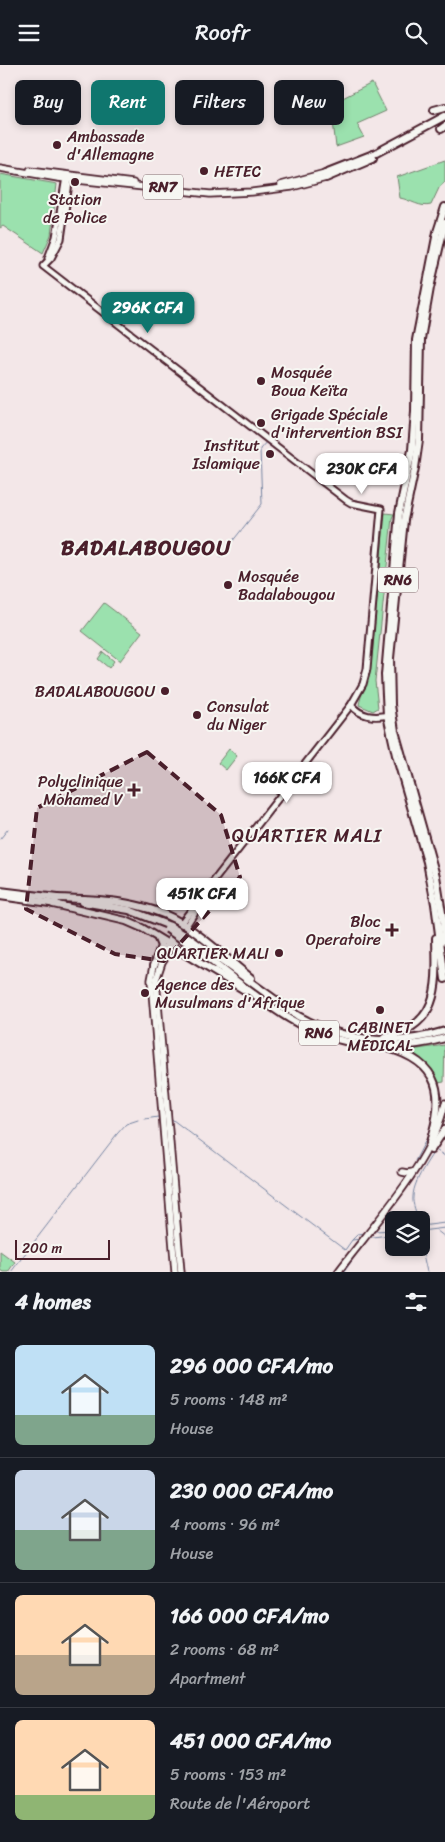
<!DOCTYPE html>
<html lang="en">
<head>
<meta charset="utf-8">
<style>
	:root { --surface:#171b24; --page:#242831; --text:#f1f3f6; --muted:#9ea1a6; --line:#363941; --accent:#0f766e }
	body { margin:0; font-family:Sriracha,sans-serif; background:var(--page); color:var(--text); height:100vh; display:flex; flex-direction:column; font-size:19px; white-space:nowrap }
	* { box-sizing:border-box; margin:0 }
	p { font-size:16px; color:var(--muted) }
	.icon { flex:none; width:28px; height:28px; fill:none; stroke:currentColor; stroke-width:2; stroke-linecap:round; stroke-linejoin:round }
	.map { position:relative; height:1207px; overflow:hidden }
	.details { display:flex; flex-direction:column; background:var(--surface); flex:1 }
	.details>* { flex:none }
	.top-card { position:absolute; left:15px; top:15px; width:415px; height:45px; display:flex; gap:10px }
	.controls { position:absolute; left:385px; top:1146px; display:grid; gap:10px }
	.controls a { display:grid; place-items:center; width:45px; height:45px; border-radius:8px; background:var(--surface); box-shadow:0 2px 8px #0003; font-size:25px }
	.scale { position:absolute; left:15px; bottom:12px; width:95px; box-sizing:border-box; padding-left:5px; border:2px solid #4a1f2b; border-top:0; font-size:14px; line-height:18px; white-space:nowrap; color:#4a1f2b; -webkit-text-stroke:4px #f6f6f2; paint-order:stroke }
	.price { position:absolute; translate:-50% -42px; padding:0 11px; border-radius:10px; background:#fff; color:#222; font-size:16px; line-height:32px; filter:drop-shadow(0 1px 2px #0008) }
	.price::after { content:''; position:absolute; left:50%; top:30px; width:15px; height:11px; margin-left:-8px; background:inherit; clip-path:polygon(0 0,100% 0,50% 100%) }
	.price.active { background:var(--accent); color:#fff }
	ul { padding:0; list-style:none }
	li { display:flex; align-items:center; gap:15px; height:125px; padding:0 15px }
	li+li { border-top:1px solid var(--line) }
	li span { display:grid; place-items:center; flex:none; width:140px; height:100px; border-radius:8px; color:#555 }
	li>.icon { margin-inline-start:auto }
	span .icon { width:60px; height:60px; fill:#fffc; stroke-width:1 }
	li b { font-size:21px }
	h2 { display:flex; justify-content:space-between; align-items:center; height:60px; padding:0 15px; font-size:21px }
	.pill { padding:0 18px; border-radius:8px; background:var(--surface); box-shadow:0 2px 8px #0003; font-size:18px; line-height:45px }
	.pill.active { background:var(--accent); color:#fff }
	header { display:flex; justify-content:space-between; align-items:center; height:65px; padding:0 15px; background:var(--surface); font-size:22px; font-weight:600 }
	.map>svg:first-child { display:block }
</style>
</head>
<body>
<header><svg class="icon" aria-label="menu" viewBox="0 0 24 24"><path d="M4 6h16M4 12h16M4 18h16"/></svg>Roofr<svg class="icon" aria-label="search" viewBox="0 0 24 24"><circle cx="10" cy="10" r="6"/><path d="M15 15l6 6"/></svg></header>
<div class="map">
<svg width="445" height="1207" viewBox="0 0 445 1207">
	<rect width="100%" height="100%" fill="#f3e7e8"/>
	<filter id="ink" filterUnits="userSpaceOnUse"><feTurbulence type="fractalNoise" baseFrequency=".02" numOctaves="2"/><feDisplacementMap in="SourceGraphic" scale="10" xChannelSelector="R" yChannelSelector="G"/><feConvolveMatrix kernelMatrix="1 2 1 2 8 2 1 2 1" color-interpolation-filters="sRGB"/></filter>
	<g filter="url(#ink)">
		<g fill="#9be1ae" stroke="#72806c">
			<polygon points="372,18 386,46 357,59 364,72 336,82 331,39"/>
			<path d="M 445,95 L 445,116 L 439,123 L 431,140 C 420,143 411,135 400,133 L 397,112 Z"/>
			<polygon points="0,109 57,119 51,170 43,188 3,161 0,163"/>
			<path d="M 385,448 L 394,449 L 392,453 L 375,616 L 378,643 L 373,646 L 359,640 C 360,631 367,619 370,609 Z"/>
			<polygon points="104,538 142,567 120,596 82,566"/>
			<polygon points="103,587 114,596 109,603 98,594"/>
			<polygon points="229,684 237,691 226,705 218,698"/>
			<path d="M 445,980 L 444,1017 L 438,1018 C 432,1002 418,995 404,986 Z"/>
			<polygon points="0,1186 15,1197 8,1207 3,1207 0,1205"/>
		</g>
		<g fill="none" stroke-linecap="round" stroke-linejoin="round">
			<g stroke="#7685a2" stroke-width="1">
				<polyline points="287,393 303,406"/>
				<polyline points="220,492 262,439 260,384 267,376"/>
				<polyline points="0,774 8,764"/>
				<polyline points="169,1052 345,1185 352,1175 361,1174"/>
				<polyline points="145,1054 158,1052"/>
				<polyline points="437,1086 445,1091"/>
				<polyline points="415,1096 430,1067"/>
				<path d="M 418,1155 C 417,1148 412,1139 413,1132 C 413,1114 435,1086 445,1070"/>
				<polyline points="421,1161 445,1158"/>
				<polyline points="436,1165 445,1172"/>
				<polyline points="375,1166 394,1165"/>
				<polyline points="421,1166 445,1163"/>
				<polyline points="370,1171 398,1136"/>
				<polyline points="367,1173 394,1169"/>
				<polyline points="352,1175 358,1169 366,1168"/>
				<polyline points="422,1185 427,1207"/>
				<polyline points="11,1207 117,1069 126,1059 138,1055"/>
				<polyline points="334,1207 358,1175"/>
				<polyline points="344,1207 364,1178"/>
			</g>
			<g stroke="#4a1f2b" stroke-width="9">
				<g id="secondary">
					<polyline points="70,111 61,174 51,193 43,201 346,435 351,438 381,444 367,604 363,619 351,640 181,858"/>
					<polyline points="48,193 56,172 66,112"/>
					<path d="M 351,640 C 361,652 374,653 389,650"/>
					<polyline points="186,861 199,841"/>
				</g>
			</g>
			<g stroke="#4a1f2b" stroke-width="9">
				<g id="primary">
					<polyline points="0,103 58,113 210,129 252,127 292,122 326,113"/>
					<polyline points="30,105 133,118"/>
					<polyline points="281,120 325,108"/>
					<polyline points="180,869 162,897 156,915 181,1207"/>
					<polyline points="402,1107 407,1108 413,1107"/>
					<polyline points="175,1207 151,915 154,900 181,858"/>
					<path d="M 338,1207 C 373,1160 434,1095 445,1038"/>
				</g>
			</g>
			<g stroke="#4a1f2b" stroke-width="10">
				<g id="highway">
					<polyline points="434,45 445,42"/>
					<polyline points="441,64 445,61"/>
					<polyline points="325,108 376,88 445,51"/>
					<polyline points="326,113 373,93"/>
					<polyline points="445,142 437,167 416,275 415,346 412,385 399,448 385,610 387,650 396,690 427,797 435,839 445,914"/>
					<polyline points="445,158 430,223 421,274 419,375 415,403 404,455 390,593 391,640 395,666 436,811 443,854 445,876"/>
					<polyline points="0,826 57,833"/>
					<polyline points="0,831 57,839"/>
					<path d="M 54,833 C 95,834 141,835 178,856 C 204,871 227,894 251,913"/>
					<polyline points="82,837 129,845 170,861"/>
					<polyline points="53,839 126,856 142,863 246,926"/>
					<path d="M 188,872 L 298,951 C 345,977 394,982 445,966"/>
					<path d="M 186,877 C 221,902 253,932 290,954 C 336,982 394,988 445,973"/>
					<polyline points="154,900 161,881 158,874"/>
					<path d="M 384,973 C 441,960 437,920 436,873"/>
					<path d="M 388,983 C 441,998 445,1030 430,1077"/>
					<polyline points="431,1085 445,1064"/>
				</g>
			</g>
			<use href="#secondary" stroke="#f6f6f2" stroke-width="5"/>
			<use href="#primary" stroke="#f6f6f2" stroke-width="5.5"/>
			<use href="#highway" stroke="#f6f6f2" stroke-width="6"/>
			<g stroke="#4a1f2b" stroke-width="10" stroke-linecap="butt">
				<g id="highway-bridge">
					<polyline points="170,861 188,872"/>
					<polyline points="167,864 186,877"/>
				</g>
			</g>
			<use href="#highway-bridge" stroke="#f6f6f2" stroke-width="6"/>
		</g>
	</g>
	<path fill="#4a1f2b" fill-opacity="0.2" stroke="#4a1f2b" stroke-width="4" stroke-dasharray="10 6" stroke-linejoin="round" d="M 147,687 L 221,750 L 240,812 L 164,896 L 115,889 L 26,844 L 37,743 Z"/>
	<g fill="#4a1f2b" stroke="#f6f6f2" stroke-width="2">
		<circle cx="57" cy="80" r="5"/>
		<circle cx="204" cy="106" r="5"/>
		<circle cx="75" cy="117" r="5"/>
		<circle cx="261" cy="316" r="5"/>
		<circle cx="261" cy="358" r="5"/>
		<circle cx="270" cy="389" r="5"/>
		<circle cx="228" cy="520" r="5"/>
		<circle cx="165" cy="626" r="5"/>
		<circle cx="197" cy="650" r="5"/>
		<path d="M131.5 717.5h5v5h5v5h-5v5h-5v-5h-5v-5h5z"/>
		<path d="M389.5 857.5h5v5h5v5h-5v5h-5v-5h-5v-5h5z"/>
		<circle cx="279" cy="888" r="5"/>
		<circle cx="145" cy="928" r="5"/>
		<circle cx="380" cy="945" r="5"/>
	</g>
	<g text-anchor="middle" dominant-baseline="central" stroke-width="4" stroke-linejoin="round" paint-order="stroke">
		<g fill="#f6f6f2" stroke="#7e6067" stroke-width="1">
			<rect x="143" y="109.5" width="40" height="25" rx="4"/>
			<rect x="378" y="502.5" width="40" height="25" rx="4"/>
			<rect x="299" y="955.5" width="40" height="25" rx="4"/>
		</g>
		<g font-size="15" font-weight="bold" fill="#4a1f2b">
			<text x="163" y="122">RN7</text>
			<text x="398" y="515">RN6</text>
			<text x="319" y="968">RN6</text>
		</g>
		<g font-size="16" fill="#4a1f2b" stroke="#f6f6f2" text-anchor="start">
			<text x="67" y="71">Ambassade<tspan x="67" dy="18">d'Allemagne</tspan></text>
			<text x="214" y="106">HETEC</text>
			<text x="75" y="134" text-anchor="middle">Station<tspan x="75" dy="18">de Police</tspan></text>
			<text x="271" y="307">Mosquée<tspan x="271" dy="18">Boua Keïta</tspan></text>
			<text x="271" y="349">Grigade Spéciale<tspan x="271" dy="18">d'intervention BSI</tspan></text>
			<text x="260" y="380" text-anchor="end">Institut<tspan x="260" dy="18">Islamique</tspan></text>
			<text x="238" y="511">Mosquée<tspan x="238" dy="18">Badalabougou</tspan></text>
			<text x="155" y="626" text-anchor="end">BADALABOUGOU</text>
			<text x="207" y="641">Consulat<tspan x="207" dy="18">du Niger</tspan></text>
			<text x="123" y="716" text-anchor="end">Polyclinique<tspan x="123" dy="18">Mohamed V</tspan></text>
			<text x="381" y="856" text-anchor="end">Bloc<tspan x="381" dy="18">Operatoire</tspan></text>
			<text x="269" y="888" text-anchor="end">QUARTIER MALI</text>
			<text x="155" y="919">Agence des<tspan x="155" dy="18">Musulmans d'Afrique</tspan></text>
			<text x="380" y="962" text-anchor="middle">CABINET<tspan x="380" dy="18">MÉDICAL</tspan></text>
		</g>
		<g font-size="19" letter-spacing="1" fill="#4a1f2b" stroke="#f6f6f2">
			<text x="307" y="770">QUARTIER MALI</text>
		</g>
		<g font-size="21" font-weight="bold" letter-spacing="1" fill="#4a1f2b" stroke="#f6f6f2">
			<text x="146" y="483">BADALABOUGOU</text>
		</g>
	</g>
</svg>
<div class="controls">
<a><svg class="icon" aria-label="layers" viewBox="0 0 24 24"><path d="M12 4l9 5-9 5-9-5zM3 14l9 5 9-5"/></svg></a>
</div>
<div class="scale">200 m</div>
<b class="price active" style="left:148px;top:269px">296K CFA</b>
<b class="price" style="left:362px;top:430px">230K CFA</b>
<b class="price" style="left:287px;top:739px">166K CFA</b>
<b class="price" style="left:202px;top:855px">451K CFA</b>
<div class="top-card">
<a class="pill">Buy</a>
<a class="pill active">Rent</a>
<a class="pill">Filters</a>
<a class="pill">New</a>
</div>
</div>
<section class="details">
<h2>4 homes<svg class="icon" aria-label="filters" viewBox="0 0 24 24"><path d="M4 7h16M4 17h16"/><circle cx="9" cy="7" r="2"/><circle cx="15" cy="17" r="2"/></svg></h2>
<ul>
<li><span style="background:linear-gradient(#bfe0f5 70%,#7fa58c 0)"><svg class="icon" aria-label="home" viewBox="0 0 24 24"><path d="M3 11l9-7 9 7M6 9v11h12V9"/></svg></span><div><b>296 000 CFA/mo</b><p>5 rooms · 148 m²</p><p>House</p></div></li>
<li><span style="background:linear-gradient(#c9d6e8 60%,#7fa58c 0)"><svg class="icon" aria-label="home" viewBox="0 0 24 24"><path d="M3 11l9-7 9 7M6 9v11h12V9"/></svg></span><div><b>230 000 CFA/mo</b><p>4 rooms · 96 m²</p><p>House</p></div></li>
<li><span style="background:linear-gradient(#ffd9b3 60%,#b9a48a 0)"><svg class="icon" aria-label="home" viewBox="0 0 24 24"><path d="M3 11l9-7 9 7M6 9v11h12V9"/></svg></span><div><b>166 000 CFA/mo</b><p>2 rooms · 68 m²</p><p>Apartment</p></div></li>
<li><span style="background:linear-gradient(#ffd9b3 75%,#8fb573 0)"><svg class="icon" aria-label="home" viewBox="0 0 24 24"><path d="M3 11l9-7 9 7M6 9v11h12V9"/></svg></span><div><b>451 000 CFA/mo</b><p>5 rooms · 153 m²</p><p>Route de l'Aéroport</p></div></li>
</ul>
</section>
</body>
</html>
